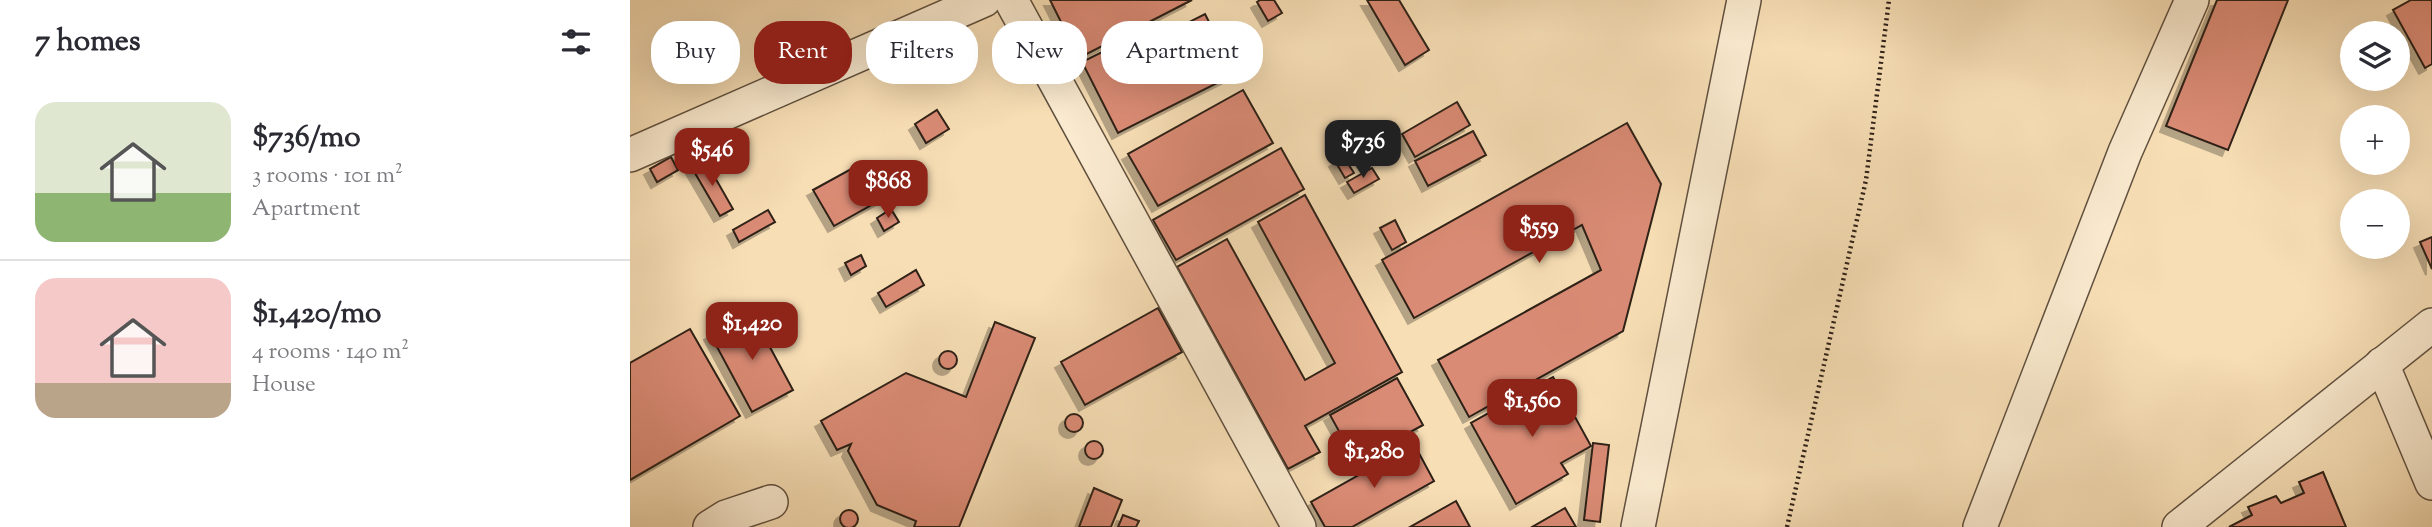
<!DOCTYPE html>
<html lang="en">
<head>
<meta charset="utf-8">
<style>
	:root { --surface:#fff; --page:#f2f2f3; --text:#2b2b33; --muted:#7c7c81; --line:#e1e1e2; --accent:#8f2418 }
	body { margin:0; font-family:"Sorts Mill Goudy",serif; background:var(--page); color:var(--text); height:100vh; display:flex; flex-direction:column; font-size:26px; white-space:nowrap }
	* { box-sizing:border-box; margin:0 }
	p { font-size:23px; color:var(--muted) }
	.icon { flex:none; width:38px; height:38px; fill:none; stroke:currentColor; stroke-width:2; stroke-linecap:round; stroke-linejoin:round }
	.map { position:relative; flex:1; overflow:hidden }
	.details { display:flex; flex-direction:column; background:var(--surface); width:630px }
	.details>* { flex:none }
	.hud { position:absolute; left:21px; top:21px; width:665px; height:63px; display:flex; gap:14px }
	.controls { position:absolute; left:1710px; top:21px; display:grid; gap:14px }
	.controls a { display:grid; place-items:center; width:70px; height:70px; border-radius:50%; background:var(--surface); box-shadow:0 7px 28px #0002; font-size:35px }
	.price { position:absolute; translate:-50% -60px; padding:0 16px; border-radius:14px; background:var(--accent); color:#fff; font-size:23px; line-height:46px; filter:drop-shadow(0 2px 4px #0008) }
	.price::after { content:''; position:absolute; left:50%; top:42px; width:21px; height:16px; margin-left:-10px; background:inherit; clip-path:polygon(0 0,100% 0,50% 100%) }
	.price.selected { background:#222; color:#fff }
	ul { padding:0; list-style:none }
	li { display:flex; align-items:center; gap:21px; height:175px; padding:0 35px }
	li+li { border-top:2px solid var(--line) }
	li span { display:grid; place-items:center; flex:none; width:196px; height:140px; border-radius:21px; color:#555 }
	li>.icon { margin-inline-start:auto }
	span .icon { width:84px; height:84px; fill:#fffc; stroke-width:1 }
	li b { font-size:30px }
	h2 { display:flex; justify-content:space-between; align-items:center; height:84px; padding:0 35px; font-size:30px }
	.chip { padding:0 24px; border-radius:28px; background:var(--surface); box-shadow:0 7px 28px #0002; font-size:24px; line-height:63px }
	.chip.selected { background:var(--accent); color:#fff }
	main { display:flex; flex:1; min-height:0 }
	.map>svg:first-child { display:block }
</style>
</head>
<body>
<main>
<section class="details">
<h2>7 homes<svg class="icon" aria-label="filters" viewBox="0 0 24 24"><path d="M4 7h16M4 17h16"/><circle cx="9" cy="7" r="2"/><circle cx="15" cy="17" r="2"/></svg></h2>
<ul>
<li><span style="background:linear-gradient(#dfe7d0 65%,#8fb573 0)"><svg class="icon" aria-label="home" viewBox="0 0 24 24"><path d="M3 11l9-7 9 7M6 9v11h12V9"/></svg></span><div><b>$736/mo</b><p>3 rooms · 101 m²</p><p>Apartment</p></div></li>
<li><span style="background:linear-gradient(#f6c9c9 75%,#b9a48a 0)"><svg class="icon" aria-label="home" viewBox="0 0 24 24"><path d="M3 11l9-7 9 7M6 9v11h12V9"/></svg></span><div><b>$1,420/mo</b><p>4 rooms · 140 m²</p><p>House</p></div></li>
</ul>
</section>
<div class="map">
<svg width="1802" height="527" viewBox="0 0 1802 527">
	<defs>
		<filter id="shadow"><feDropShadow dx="-6" dy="6" stdDeviation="0" flood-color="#0004"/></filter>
	</defs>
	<rect width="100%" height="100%" fill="#f7deb5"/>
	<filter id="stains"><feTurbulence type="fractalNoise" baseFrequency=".00286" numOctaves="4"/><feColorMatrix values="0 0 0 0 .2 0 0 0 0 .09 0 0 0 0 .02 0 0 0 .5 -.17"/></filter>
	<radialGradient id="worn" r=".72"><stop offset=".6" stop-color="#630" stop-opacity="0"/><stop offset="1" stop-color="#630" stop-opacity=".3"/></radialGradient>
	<g fill="#da8b75" stroke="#2e2018" stroke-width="2" filter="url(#shadow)">
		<polygon points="420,0 562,0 449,58"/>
		<polygon points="630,0 644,0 652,13 638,21 627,2"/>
		<polygon points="737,0 769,0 799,50 775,65"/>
		<polygon points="1587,0 1658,0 1598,150 1536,126"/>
		<polygon points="1781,0 1802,0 1802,64 1795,68 1763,10"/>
		<polygon points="575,14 605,74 488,133 452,62 476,50 482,61"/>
		<polygon points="613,90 643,143 528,206 498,154"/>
		<polygon points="827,102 840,125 785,157 772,134"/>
		<polygon points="307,110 319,129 296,143 285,124"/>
		<polygon points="997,123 1031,184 993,331 839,417 808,360 971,270 952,225 784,318 752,260"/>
		<polygon points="843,131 856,155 798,186 785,161"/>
		<polygon points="651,148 674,189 546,260 523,220"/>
		<polygon points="713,156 724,173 715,178 705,161"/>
		<polygon points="41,157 48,170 27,182 20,169"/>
		<polygon points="75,160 103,209 90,216 62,168"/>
		<polygon points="232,163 252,199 204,226 183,190"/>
		<polygon points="742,168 749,179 724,193 717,182"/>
		<polygon points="675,195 772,372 675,426 690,452 658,469 547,267 597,239 675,380 705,363 628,222"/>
		<polygon points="261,209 269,222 254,231 247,218"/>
		<polygon points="138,210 145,222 109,242 103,230"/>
		<polygon points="765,220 776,242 762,250 750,228"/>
		<polygon points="1802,237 1802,269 1790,242"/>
		<polygon points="231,255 236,266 221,275 215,263"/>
		<polygon points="286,270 294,285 256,307 248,293"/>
		<polygon points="528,308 552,352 455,405 431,362"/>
		<polygon points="121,312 163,390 122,412 80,334"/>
		<polygon points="365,322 405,338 329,527 284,527 286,521 247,505 218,451 221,444 207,450 191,421 276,373 336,397"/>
		<polygon points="60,329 110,416 0,480 0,363"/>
		<circle cx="318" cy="360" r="9"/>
		<polygon points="923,377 961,446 931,463 938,474 886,504 841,423"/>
		<polygon points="767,378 793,425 726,462 700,415"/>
		<circle cx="444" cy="423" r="9"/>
		<circle cx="464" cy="450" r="9"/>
		<polygon points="963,443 979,445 970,522 954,520"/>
		<polygon points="784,444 804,481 722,527 695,527 681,502"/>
		<polygon points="1693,472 1716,527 1599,527 1622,515 1618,507 1646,496 1651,503 1674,493 1669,482"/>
		<polygon points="464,488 492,500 481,527 449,527"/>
		<polygon points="826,501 840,527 780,527"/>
		<polygon points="935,508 946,527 902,527"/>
		<circle cx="219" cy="519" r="9"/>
		<polygon points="493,515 509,521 506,527 488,527"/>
	</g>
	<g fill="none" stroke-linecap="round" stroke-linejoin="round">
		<g stroke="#60503f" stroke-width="36">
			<g id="minor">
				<polyline points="381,0 669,527"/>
				<polyline points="0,155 354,0"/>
				<polyline points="1752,364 1802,483"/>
				<polyline points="80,527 96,517 141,502"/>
				<polyline points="1008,527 1114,0"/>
				<polyline points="1350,527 1495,152 1562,0"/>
				<polyline points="1549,527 1802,325"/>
			</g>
		</g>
		<polyline stroke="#2e2018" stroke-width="4.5" stroke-dasharray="2 3.5" stroke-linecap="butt" points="1157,527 1236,180 1259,0"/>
		<use href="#minor" stroke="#faeacf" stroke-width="33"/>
	</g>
	<rect width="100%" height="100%" filter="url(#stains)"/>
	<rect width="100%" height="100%" fill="url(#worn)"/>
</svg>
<div class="controls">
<a><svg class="icon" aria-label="layers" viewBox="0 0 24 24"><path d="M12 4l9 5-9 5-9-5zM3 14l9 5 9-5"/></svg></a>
<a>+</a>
<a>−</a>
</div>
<b class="price selected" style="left:733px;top:180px">$736</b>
<b class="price" style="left:82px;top:188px">$546</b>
<b class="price" style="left:258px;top:220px">$868</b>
<b class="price" style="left:909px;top:265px">$559</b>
<b class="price" style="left:122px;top:362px">$1,420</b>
<b class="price" style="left:902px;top:439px">$1,560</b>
<b class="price" style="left:744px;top:490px">$1,280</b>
<div class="hud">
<a class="chip">Buy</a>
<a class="chip selected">Rent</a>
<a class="chip">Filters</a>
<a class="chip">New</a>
<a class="chip">Apartment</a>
</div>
</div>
</main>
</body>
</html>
